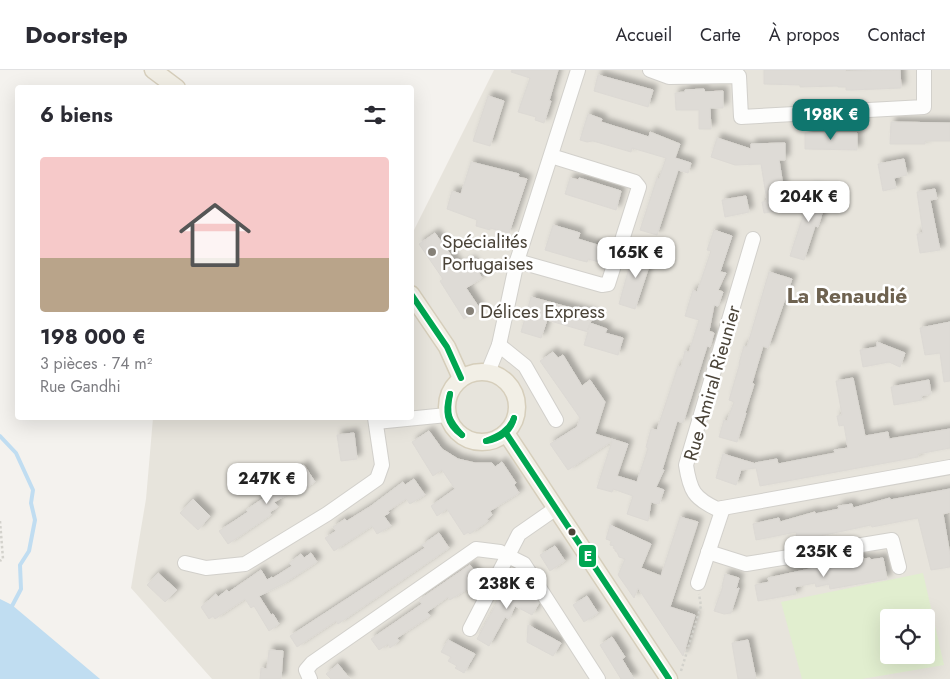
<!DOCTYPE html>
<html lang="fr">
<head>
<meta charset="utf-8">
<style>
	:root { --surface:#fff; --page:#f2f2f3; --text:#2b2b33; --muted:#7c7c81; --line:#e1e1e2; --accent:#0f766e }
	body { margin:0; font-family:Jost,sans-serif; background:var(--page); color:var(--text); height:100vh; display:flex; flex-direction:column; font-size:19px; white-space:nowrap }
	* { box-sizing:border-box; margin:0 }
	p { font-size:16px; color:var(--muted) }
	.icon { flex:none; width:28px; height:28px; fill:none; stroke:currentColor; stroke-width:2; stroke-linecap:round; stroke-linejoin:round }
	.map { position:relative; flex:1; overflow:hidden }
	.sheet { position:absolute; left:15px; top:15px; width:399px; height:335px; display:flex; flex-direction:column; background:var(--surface); border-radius:5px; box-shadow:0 5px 20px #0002 }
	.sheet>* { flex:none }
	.tools { position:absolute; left:880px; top:539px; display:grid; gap:10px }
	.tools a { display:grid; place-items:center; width:55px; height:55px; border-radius:5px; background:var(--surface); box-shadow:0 5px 20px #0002; font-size:25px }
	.price { position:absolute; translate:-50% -42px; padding:0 11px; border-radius:10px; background:#fff; color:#222; font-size:16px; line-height:32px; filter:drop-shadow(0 1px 2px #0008) }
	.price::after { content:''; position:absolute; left:50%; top:30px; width:15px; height:11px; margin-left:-8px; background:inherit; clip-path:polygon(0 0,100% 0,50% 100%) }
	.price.active { background:var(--accent); color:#fff }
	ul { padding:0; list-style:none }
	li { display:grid; align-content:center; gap:10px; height:265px; padding:0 25px }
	li span { display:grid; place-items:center; height:155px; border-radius:5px; color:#555 }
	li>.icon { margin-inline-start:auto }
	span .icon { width:90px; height:90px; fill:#fffc; stroke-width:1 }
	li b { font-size:21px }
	h2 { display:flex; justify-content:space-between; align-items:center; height:60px; padding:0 25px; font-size:21px }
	header { display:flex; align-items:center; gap:30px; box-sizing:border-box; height:70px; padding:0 25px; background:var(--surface); border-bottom:1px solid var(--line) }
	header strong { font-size:24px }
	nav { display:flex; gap:28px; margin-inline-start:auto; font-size:18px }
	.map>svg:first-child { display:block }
</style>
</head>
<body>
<header>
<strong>Doorstep</strong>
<nav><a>Accueil</a><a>Carte</a><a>À propos</a><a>Contact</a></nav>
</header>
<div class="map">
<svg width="950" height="609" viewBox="0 0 950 609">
	<defs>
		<filter id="shadow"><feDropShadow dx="4.5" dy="-4.5" stdDeviation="2.5" flood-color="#0004"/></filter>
	</defs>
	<rect width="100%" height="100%" fill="#f4f2ee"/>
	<path fill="#e7e4dc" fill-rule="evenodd" d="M 494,0 L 950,0 L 950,609 L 212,609 L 131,518 L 146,429 L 153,348 L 411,348 L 411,166 ZM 889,548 L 926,548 L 926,585 L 889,585 Z"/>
	<path fill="#e1eecf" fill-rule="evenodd" d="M 923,503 L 944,595 L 862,609 L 802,609 L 781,532 ZM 889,548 L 926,548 L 926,585 L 889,585 Z"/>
	<polygon fill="#c0ddf1" points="0,529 12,535 100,609 0,609"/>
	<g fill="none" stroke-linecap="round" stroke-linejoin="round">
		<polyline stroke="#c0ddf1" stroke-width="4" points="0,366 16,383 33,420 31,433 35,450 29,481 20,495 21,519 11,538"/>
	</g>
	<g fill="#dedbd6" stroke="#dcd9d4" filter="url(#shadow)">
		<polygon points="512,0 558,0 549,31 551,31 544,53 535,50 536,47 518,42 530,8 511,2"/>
		<polygon points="764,0 846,0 845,1 900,0 901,18 852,20 846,20 846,17 838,17 838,16 800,17 800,15 764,14"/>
		<polygon points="598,5 653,20 648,37 594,21"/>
		<polygon points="704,19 705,22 723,21 723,38 710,38 711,59 699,59 699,40 676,40 675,23 685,22 685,20"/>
		<polygon points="488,26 504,31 490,76 473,71"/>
		<polygon points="588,44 602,49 601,52 649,67 650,62 680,74 675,88 691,93 688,103 678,100 657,165 640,160 657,108 659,109 666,88 632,78 631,82 593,71 587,72 580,70"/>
		<polygon points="891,52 950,53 950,71 925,71 925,74 890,74"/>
		<polygon points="805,63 857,63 857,80 805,79"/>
		<polygon points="717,68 751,79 751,74 785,73 785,90 779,90 785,129 782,129 783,140 764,143 762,132 767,131 761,94 735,95 711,87"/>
		<polygon points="904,89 907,105 894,108 896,118 883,121 878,94"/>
		<polygon points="471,92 519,104 518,107 527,109 509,163 490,158 490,160 476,156 477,150 447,139 452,121 461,124"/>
		<polygon points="570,108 579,110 579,108 621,121 616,140 565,124"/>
		<polygon points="811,118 828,124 818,157 815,156 804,190 790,186 801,152 809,135 806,135"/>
		<polygon points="935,119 937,129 930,130 940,180 920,183 917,164 923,163 917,122"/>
		<polygon points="746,126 749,142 725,147 722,130"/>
		<polygon points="553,155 580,163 578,169 604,177 599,192 588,189 587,192 579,190 545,180"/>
		<polygon points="714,160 732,166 720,202 726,203 718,220 723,222 718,236 714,235 709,261 714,263 710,277 707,276 683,353 677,351 662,400 664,400 656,417 664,420 659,434 651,432 648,451 627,444 633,426 613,419 612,422 597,418 612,371 568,400 550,374 577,357 580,348 540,291 553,282 558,288 563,285 582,316 590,310 605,332 595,364 628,374 617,406 637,412 648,378 646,377 651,359 657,360 678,296 681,297 685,281 689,282 699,250 685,246 693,220 697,222 711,181 707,180"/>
		<polygon points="435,163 460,198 471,190 482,208 466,218 480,239 464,249 440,211 443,209 419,174"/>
		<polygon points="637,180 653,184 635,239 619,234 632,187 634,188"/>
		<polygon points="769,202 792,209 768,278 763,276 752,313 754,314 745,343 746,343 737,372 719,367 724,350 727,351 734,332 729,330 740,293 739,293 744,276 747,277"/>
		<polygon points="531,227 593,244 588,260 590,253 607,259 605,263 623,268 618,285 584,275 588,262 547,250 541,268 521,262"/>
		<polygon points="950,252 950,311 944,312 940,283 925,285 920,258"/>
		<polygon points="877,272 905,283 900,297 889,292 863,297 860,280 877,277"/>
		<polygon points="853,308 865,366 888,362 889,369 950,359 950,378 918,384 918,387 760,416 756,398 741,400 736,415 716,408 723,384 756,394 755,393 777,389 778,394 835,383 834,380 848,378 844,355 839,356 837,346 842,345 836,311"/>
		<polygon points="929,310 931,324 921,326 922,330 894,335 891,317"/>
		<polygon points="429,361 442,379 458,389 475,393 492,393 495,397 502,392 516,413 514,415 519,423 490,441 492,445 487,449 488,451 470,464 468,462 464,465 447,439 437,446 431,436 455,419 442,400 433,406 412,372"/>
		<polygon points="354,363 357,389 341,391 337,365"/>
		<polygon points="304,395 315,412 302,421 300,418 274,432 278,437 270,442 271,445 228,474 219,461 248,442 246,440 282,416 279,412"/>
		<polygon points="414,409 425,425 410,434 406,429 388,441 389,443 384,446 391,456 377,464 372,456 334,481 325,468 336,461 333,457 345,449 347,451 371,436 403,412 405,415"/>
		<polygon points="950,419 950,442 943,444 950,485 950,497 931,500 918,448 872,457 871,455 797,471 796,462 756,470 753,454 779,448 780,452 815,442 815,444 839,439 838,436 852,434 853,438 890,428 890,430"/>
		<polygon points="193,429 210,446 198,460 180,443"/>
		<polygon points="680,447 698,452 670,537 695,545 683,586 638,518 634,528 618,505 625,489 619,487 617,482 615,481 615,479 613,478 614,476 610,475 611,471 606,469 610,455 651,474 641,498 661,506"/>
		<polygon points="439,463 449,478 338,554 336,551 297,577 290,566 425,478 422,475"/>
		<polygon points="555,476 565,491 550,501 540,485"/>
		<polygon points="311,483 317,492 285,513 259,526 271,545 273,544 279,554 269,561 254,536 251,538 245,529 215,549 213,546 209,549 201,537 216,524 218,527 227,520 229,522 261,500 267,510 272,507 273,508 292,496 289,493 301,484 304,488"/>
		<polygon points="863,487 864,489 870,488 870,490 883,488 887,509 830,519 829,514 816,517 815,513 795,517 796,524 758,531 755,515 769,512 768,508 819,497 819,501 841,497 846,490"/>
		<polygon points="470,495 478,506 469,512 472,516 450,530 448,527 427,542 430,546 397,568 399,571 390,578 388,574 379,580 371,569 422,534 419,530"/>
		<polygon points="158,503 177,520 165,532 147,515"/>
		<polygon points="725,504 739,508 736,519 739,518 731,543 724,544 714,541 723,516 722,516"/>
		<polygon points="510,509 522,515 520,519 536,528 539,533 532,545 515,536 509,549 505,547 489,576 477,569"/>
		<polygon points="587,526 598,543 584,552 573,535"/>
		<polygon points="528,555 561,573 553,586 527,572"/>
		<polygon points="612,567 625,587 622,589 634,609 621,609 600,575"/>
		<polygon points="448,570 475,584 464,603 455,598 457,596 448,591 451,587 441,582"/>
		<polygon points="748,570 756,609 738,609 732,573"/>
		<polygon points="269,580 283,581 281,609 260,609 261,598 267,599"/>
		<polygon points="338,594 350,609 331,609 326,604"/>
	</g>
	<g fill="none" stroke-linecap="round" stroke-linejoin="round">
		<g stroke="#d2d0cb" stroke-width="16">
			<g id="minor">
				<polyline points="650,0 669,7 739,6 741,47 924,37 924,0"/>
				<path d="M 753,169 L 686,395 C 690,421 694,428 717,439 L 950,397"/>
				<polyline points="517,191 602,215 608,214 639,117 635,112 551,86"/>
				<polyline points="499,275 525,296 556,350"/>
				<polyline points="488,302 499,275 517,191 578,0"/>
				<polyline points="376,352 447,345"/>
				<polyline points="708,482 746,494 892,470 899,497"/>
				<polyline points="185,493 206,498 245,494 327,444 377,409 382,395 375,348"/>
				<polyline points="698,513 723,438"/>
				<polyline points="470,559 519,464 555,439"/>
				<polyline points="310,609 306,600 312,593 476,479 500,482 524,494 598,609"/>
			</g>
		</g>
		<g stroke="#d6cebb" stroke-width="19">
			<g id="major">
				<polyline points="153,0 177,18"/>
				<polyline points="411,224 447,277 461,308"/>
				<circle cx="482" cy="337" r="35"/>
				<polyline points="506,363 669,609"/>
			</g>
		</g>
		<g stroke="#d3d2cc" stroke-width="2.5" stroke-dasharray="2.5 2.5" stroke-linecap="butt">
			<polyline points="515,347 519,355"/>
			<polyline points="0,451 3,489 0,491"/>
			<polyline points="681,601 701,536 699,524"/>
		</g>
		<use href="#minor" stroke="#fdfdfc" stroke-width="14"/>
		<use href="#major" stroke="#f2efe6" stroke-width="16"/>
		<g stroke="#fff" stroke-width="10">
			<g id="bus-1">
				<polyline points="411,224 447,277 461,308"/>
				<path d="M 450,324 C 446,344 448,350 462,365"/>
				<path d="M 450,324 C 445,341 446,354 462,365"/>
				<polyline points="506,363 669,609"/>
				<path d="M 486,371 C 500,369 511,361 514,348"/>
				<path d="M 486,371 C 499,366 509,361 514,348"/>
			</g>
		</g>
		<use href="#bus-1" stroke="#00a651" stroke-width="6"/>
	</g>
	<g fill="#868178" stroke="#fff" stroke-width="2">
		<circle cx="432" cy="182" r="5"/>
		<circle cx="470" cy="241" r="5"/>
	</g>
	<circle fill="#4b4439" stroke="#fff" stroke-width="2" cx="572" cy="462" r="4.5"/>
	<g text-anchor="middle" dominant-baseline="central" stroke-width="5" stroke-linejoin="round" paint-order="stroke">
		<g font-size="19" fill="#4b4439" stroke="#fff" text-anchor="start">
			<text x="442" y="171">Spécialités<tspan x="442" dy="22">Portugaises</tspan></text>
			<text x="480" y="241">Délices Express</text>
		</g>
		<g font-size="19" fill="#4b4439" stroke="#fff">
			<text transform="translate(712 313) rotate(-74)">Rue Amiral Rieunier</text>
		</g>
		<g font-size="21" font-weight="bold" fill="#6e6250" stroke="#fff">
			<text x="847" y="226">La Renaudié</text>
		</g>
	</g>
	<rect stroke="#fff" stroke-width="2" x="578" y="474" width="19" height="24" rx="5" fill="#00a651"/>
	<g font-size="14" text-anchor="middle" font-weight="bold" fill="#fff">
		<text x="588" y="491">E</text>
	</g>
</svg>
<div class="tools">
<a><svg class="icon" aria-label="locate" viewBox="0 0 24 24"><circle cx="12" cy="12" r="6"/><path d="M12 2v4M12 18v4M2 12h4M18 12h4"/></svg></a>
</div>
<b class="price active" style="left:831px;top:71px">198K €</b>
<b class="price" style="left:809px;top:153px">204K €</b>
<b class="price" style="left:636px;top:209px">165K €</b>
<b class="price" style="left:267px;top:435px">247K €</b>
<b class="price" style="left:824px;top:508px">235K €</b>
<b class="price" style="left:507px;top:540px">238K €</b>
<section class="sheet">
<h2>6 biens<svg class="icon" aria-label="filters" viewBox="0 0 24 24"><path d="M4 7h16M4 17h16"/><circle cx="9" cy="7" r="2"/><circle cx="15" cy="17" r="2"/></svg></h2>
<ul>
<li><span style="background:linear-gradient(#f6c9c9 65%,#b9a48a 0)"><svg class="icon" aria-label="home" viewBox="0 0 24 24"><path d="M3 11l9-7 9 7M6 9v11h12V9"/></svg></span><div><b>198 000 €</b><p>3 pièces · 74 m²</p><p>Rue Gandhi</p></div></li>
</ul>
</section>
</div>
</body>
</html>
